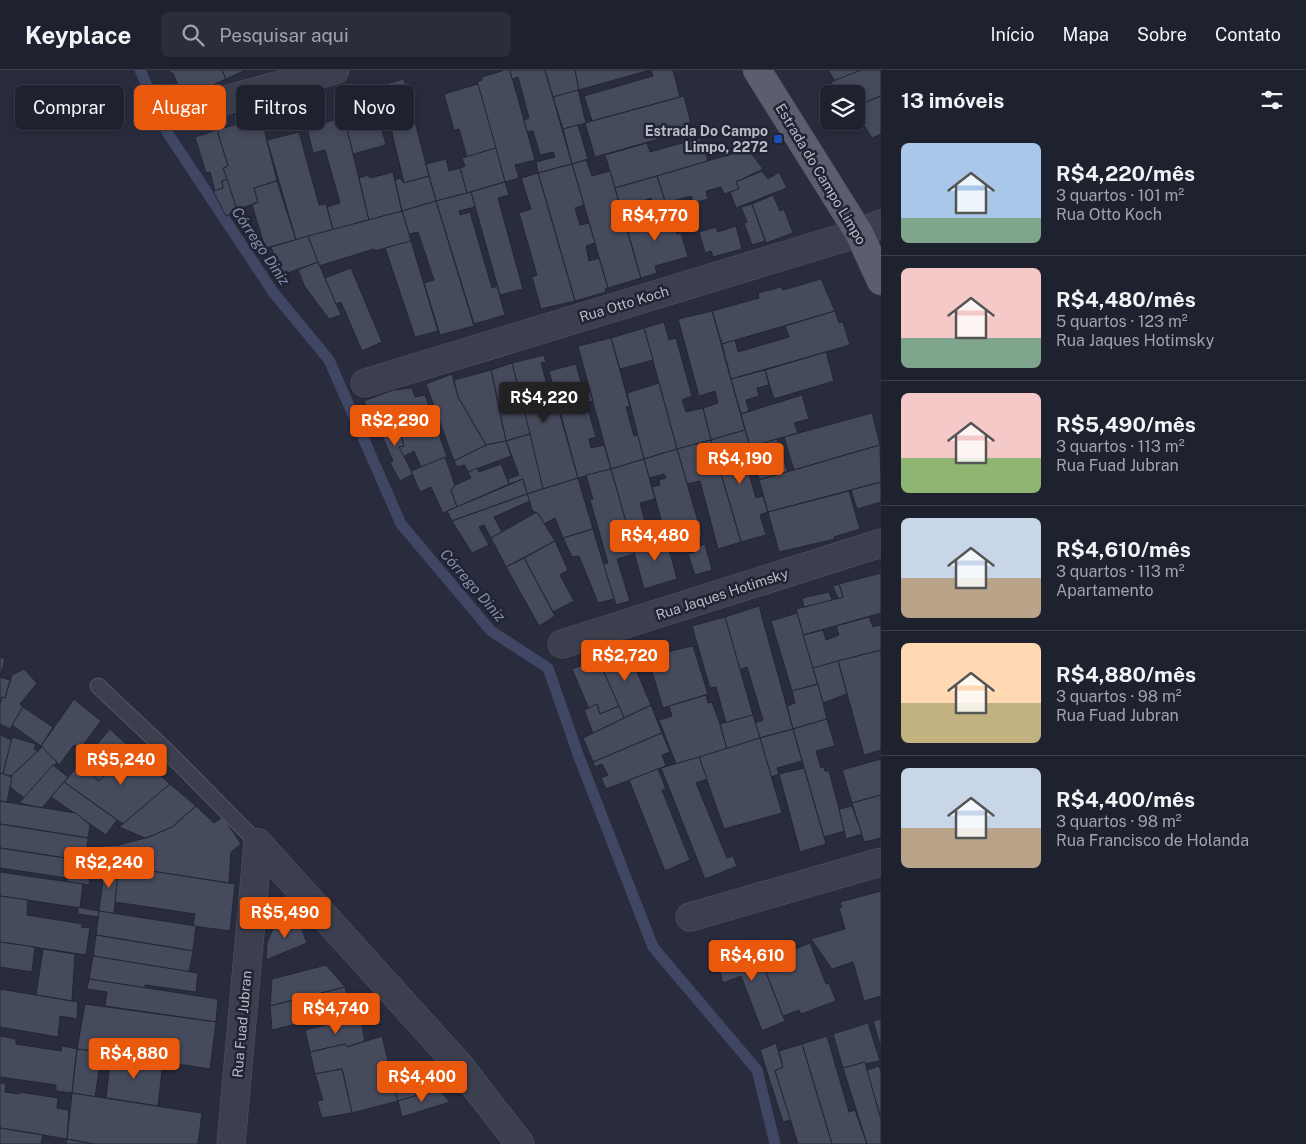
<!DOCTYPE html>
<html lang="pt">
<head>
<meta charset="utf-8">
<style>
	:root { --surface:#1e212e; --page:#2b2e3a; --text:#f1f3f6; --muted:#a1a3aa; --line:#3c3e4a; --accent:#ea580c }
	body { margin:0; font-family:"Public Sans",sans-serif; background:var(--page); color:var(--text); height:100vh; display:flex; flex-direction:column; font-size:19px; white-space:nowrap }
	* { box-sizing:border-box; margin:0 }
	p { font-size:16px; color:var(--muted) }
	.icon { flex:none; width:28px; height:28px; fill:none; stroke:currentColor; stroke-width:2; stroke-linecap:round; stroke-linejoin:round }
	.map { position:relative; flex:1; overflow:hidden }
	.sheet { display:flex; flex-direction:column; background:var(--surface); width:425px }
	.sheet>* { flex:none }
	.hud { position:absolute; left:15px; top:15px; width:475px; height:45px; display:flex; gap:10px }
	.controls { position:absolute; left:820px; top:15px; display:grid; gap:10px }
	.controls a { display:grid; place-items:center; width:45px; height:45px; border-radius:8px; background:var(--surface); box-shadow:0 2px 8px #0003,0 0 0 1px var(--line); font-size:25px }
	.price { position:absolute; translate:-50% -42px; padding:0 11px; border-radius:5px; background:var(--accent); color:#fff; font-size:16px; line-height:32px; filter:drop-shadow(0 1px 2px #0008) }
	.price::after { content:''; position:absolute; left:50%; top:30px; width:15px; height:11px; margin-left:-8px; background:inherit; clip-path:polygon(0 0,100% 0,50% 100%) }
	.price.active { background:#222; color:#fff }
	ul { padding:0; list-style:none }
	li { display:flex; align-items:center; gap:15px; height:125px; padding:0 20px }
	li+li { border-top:1px solid var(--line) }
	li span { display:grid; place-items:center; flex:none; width:140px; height:100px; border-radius:8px; color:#555 }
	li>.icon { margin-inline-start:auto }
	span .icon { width:60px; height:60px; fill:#fffc; stroke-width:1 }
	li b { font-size:21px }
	h2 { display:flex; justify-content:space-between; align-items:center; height:60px; padding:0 20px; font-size:21px }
	.tag { padding:0 18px; border-radius:8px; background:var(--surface); box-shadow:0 2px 8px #0003,0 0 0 1px var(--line); font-size:18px; line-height:45px }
	.tag.active { background:var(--accent); color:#fff }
	header { display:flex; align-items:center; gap:30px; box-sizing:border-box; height:70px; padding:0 25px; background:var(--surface); border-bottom:1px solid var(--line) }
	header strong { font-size:24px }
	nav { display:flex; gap:28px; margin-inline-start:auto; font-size:18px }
	.search { width:350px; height:45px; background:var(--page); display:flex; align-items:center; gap:12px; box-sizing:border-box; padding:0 18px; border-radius:8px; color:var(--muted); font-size:19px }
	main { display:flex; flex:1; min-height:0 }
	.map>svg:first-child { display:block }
</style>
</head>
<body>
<header>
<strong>Keyplace</strong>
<div class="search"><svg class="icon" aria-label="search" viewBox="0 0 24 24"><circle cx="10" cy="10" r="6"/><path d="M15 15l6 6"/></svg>Pesquisar aqui</div>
<nav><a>Início</a><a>Mapa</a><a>Sobre</a><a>Contato</a></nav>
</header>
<main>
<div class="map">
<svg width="881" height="1074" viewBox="0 0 881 1074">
	<rect width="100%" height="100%" fill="#282c3d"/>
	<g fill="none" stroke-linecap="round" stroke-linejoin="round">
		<polyline stroke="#404764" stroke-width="11" points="140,0 167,62 273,222 329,290 401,454 491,561 548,598 579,687 653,877 757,1000 775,1074"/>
	</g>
	<g fill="#454a5c" stroke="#232635">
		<polygon points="169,0 222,0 226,9 192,24 191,22 182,25 173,3 170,3"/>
		<polygon points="222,0 246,0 226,9"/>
		<polygon points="505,0 510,0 535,90 515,95 519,108 505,112 477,12 482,10 482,7"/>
		<polygon points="510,0 545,0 572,94 538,103 536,92 555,87 553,82 540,85 533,61 527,62 524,50 529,48 518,7 512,9"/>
		<polygon points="545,0 575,0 579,20 553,27"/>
		<polygon points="575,0 650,0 579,20"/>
		<polygon points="651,0 673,0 680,27 592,51 584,26 653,6"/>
		<polygon points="828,0 861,0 835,11"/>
		<polygon points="861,0 881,0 881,26 856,36 856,24 839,24 831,12"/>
		<polygon points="404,9 429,106 404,113 387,42 378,45 371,18"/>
		<polygon points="478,14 496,78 467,87 459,59 454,60 444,24"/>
		<polygon points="371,18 386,75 353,84 339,26"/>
		<polygon points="578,20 586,53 563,59 553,27"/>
		<polygon points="684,26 691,54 657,64 659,69 595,87 585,53"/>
		<polygon points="881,26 881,64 872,68 856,43 856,36"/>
		<polygon points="261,47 277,111 254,118 258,132 237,140 223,98 228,96 217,60"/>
		<polygon points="344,47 369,150 333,160 327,137 340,133 325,80 313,83 307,58"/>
		<polygon points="578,55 588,89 572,94 563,59"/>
		<polygon points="217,60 228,96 223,98 227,109 222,111 223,118 215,121 210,102 206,103 195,67"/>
		<polygon points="299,62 319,135 326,134 333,160 296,170 267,70"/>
		<polygon points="700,68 708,91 615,118 605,85 647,73 650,82"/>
		<polygon points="496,78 505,112 467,123 460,98 465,96 462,88"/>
		<polygon points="748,79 763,99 736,112 739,119 724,124 721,117 706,121 708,129 693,133 691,126 666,133 665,131 657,106"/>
		<polygon points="446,89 449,101 460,98 467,123 436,131 426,94"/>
		<polygon points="586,90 592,106 610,101 641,208 608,218 572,94"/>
		<polygon points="572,94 584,135 575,138 580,155 589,153 595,173 586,176 589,191 599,188 608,218 605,219 606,222 575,231 538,103"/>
		<polygon points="762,101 768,109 779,102 787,118 736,138 730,122 739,119 736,112"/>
		<polygon points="393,102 402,141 369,150 359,108 368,105 370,108"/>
		<polygon points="538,103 575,231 541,239 532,207 537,205 519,143 531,139 521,108"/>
		<polygon points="429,106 436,131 402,141 395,110 400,108 404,113"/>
		<polygon points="657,106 665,131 654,134 651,128 643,131 647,146 625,152 615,118"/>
		<polygon points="227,109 237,140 226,146 213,121 223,118 222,111"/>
		<polygon points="277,111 296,170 265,178 252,135 258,132 254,118"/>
		<polygon points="505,112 509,125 498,128 523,219 500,225 471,122"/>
		<polygon points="471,122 475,137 459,141 460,145 470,142 492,218 497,216 505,245 474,254 436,131"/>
		<polygon points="773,125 780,141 784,139 793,163 766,173 752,134"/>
		<polygon points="436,131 474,256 440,265 424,213 434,210 418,162 409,164 402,141"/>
		<polygon points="752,134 765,171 752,175 744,153 747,152 741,137"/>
		<polygon points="669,140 677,164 681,163 688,187 655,196 657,203 641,208 625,152"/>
		<polygon points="402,141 411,171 375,181 374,179 319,196 308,166"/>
		<polygon points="736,156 742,179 713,187 711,181 705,183 699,162 716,157 718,162"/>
		<polygon points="308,166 318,192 282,205 271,177"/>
		<polygon points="411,171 438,261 415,267 385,178"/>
		<polygon points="318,192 341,245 329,249 305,217 298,200"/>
		<polygon points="351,198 382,272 362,281 341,232 336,234 325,208"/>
		<polygon points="821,209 835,241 722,274 712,241 759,228 758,223 781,217 783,220"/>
		<polygon points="712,241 745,360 711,370 703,338 718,333 715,321 699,326 678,249"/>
		<polygon points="835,241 839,253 843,252 850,275 731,309 722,274 735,270 738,282 789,267 785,256"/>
		<polygon points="664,252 669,270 676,268 692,326 682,330 686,342 703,338 711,370 677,379 644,258"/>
		<polygon points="644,258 653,290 620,299 611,268"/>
		<polygon points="611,268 630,337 626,337 634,366 638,365 644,389 611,399 578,276"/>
		<polygon points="826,282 834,311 774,329 765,300"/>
		<polygon points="544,285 546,292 541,293 553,336 557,334 578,408 543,419 512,293"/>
		<polygon points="512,293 530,364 506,371 491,300"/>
		<polygon points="576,294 584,323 590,321 593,331 586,333 596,367 589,369 591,378 604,375 611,399 578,408 549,301"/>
		<polygon points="491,300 506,371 486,375 458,327 454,310"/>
		<polygon points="765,300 769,315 757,318 759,326 746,330 749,341 741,344 731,309"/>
		<polygon points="452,304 458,327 486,375 454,391 426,314"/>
		<polygon points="659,313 677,379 644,389 627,323"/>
		<polygon points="412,318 415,327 425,325 429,336 374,356 364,331 393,320"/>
		<polygon points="802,325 809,349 794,353 798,363 750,377 741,344"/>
		<polygon points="429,336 447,387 421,397 414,381 403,387 399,377 404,376 396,347"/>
		<polygon points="872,343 880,375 794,400 784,367"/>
		<polygon points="396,347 404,376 399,377 413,404 400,411 390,393 393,391 377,354"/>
		<polygon points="745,360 753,387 745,390 756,428 763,426 768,442 760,445 766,465 741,472 711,370"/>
		<polygon points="530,364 543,419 527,424 523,409 509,414 508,409 519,405 506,371"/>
		<polygon points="777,369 788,402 759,410 750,377"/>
		<polygon points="711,370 741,472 718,479 700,411 687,414 677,379"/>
		<polygon points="506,371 511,386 468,402 465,395 457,397 454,391 486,375"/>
		<polygon points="880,375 881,412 768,442 759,410"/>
		<polygon points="677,379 702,465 676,473 669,451 662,453 652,417 660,415 659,410 666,408 664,404 649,408 644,389"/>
		<polygon points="445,387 455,415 451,420 457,437 443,443 431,417 420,422 411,401"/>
		<polygon points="644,389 655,429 640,433 650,469 632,475 611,399"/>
		<polygon points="501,394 509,414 457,437 451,420 455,415 471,408 468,402 477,398 479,402"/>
		<polygon points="611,399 635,484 617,489 630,531 616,535 603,494 608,493 590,430 593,429 586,405"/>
		<polygon points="578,408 593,459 563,468 555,448 544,454 537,442 533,442 527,424"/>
		<polygon points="523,409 527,424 452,451 447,441"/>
		<polygon points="881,412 881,432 857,439 851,420"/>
		<polygon points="849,421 860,459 834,467 835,469 779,482 768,442"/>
		<polygon points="527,424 530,431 494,447 502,462 491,468 484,455 479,457 489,475 472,483 452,451"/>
		<polygon points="537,442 555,471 506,497 491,468"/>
		<polygon points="593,459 614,529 598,533 579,486 572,487 563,468"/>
		<polygon points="665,464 677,509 644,519 632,475"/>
		<polygon points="555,471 568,500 560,505 574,531 553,542 524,488"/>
		<polygon points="705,474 712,500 695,505 688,484 695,482 694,478"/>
		<polygon points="524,488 555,546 539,556 506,497"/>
		<polygon points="881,503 881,543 803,565 796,539 843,527 839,514"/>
		<polygon points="839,514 843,527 838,529 833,516"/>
		<polygon points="829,522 832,530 804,537 802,528"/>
		<polygon points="759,536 793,659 760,668 755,653 763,650 747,597 740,600 739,597 725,547"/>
		<polygon points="797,543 818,614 792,621 771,551"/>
		<polygon points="725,547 753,645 726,653 716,617 710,618 692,556"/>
		<polygon points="869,547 873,557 881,555 881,580 813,598 803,565 823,560 826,570 839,565 836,556"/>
		<polygon points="693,576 708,624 663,638 650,595 668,590 666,582"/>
		<polygon points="627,578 651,635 624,648 598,589"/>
		<polygon points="881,580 881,680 864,685 838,591"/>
		<polygon points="0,587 5,589 0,607"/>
		<polygon points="598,589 619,636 600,644 597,634 589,639 572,599"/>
		<polygon points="838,591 847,624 823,633 813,598"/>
		<polygon points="24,599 37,613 20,634 23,637 10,659 0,654 0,633 2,627 5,628 12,605"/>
		<polygon points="0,607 10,610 5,628 2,627 0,633"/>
		<polygon points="818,614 827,649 793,659 787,636 795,633 792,621"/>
		<polygon points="706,625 708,633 712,632 720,654 727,679 676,694 659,650 672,646 669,636"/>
		<polygon points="74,629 101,651 80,679 74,675 59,695 41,676"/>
		<polygon points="597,634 600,644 619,636 624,648 593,663 584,640"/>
		<polygon points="651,635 662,663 593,692 583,668"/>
		<polygon points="23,637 53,657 41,676 12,655"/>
		<polygon points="753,645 760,668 727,679 720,654"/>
		<polygon points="827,649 835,676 816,681 821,698 824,697 825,701 829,701 845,761 824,767 793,659"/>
		<polygon points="110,659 131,679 99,711 79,695"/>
		<polygon points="793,659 802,691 777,698 779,704 771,707 760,668"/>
		<polygon points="662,663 670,682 662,685 666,696 606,719 601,708 608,705 602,694 595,697 593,692"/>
		<polygon points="0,665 12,670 3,704 0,703"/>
		<polygon points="12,667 36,674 34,679 38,681 11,706 3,704"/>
		<polygon points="760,668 782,743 724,759 699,687"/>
		<polygon points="42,677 57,692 24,728 10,717 11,706"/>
		<polygon points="131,678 170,714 123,754 64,712 79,695 99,711"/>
		<polygon points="699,687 707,709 696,713 727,788 733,786 737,796 705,809 661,698"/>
		<polygon points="881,689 881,725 852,733 842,700"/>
		<polygon points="53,695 68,707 42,738 19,733"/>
		<polygon points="804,698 826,774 800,782 779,704"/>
		<polygon points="658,699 666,719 662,720 690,790 665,801 629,710"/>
		<polygon points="0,703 12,707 7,732 0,731"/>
		<polygon points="64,712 117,750 106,765 51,727"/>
		<polygon points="170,714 196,736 172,757 149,767 145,768 119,757"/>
		<polygon points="881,725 881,768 864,772 852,733"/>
		<polygon points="0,731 76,743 90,755 88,768 0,754"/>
		<polygon points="196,736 214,753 223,747 241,774 231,782 229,813 85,791 88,777 119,775 149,767 172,757"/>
		<polygon points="852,736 862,764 846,769 839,739"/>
		<polygon points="0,754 88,768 85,791 0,778"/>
		<polygon points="0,778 91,792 89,815 67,812 67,808 0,798"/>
		<polygon points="105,794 119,796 114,844 99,841"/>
		<polygon points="119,796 235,814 230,861 193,856 195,844 115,832"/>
		<polygon points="0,802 83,814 80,838 0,826"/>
		<polygon points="881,821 881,926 864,931 853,892 832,899 811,869 845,859 839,838 842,837 840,832"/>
		<polygon points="0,826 28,830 27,845 83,854 81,857 90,858 86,885 0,872"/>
		<polygon points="78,837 99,841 99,847 78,844"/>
		<polygon points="99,841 196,856 193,881 96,865"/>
		<polygon points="298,849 307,873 266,890 267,873 273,859"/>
		<polygon points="96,865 193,881 189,902 93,886"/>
		<polygon points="753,869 785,951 762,961 741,906 723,913 715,886"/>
		<polygon points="0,872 35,877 32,902 0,897"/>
		<polygon points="810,873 826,914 829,913 836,931 801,944 799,940 783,946 762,892"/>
		<polygon points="43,879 75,884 72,931 36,925"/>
		<polygon points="93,886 198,903 196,922 145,915 145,918 89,909"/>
		<polygon points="326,895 345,917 270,936 272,909"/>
		<polygon points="89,909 218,929 216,952 105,936 107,922 87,919"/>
		<polygon points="345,917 351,941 272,960 270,936"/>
		<polygon points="0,919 78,932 77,949 60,946 58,967 0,957"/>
		<polygon points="85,934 216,952 210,999 165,992 167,980 133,974 131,987 77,979"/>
		<polygon points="360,947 365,971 347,977 345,974 310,982 305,960"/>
		<polygon points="881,949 881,975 880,975 873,951"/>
		<polygon points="868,953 880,991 843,998 833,964"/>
		<polygon points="0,966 16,969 16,974 61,981 62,976 77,979 72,1023 56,1021 56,1015 0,1007"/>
		<polygon points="382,966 398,1031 352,1043 342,999 315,1004 310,982 345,974 347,977"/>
		<polygon points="827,966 849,1042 855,1040 867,1074 832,1074 802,974"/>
		<polygon points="776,973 783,997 775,1001 791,1050 783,1052 760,980"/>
		<polygon points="802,974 832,1074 798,1074 775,1001 783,997 779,981"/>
		<polygon points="77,979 102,982 95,1027 72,1023"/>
		<polygon points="111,984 163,992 158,1036 106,1028"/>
		<polygon points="865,992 881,1049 881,1074 867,1074 843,998"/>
		<polygon points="879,996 881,1002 881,1049 867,1000"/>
		<polygon points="342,999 352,1043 322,1048 317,1031 323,1030 315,1004"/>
		<polygon points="424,1003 438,1019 398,1031 392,1009"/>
		<polygon points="0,1013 6,1013 5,1022 20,1024 20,1022 58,1028 57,1038 69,1040 67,1069 0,1058"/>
		<polygon points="438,1019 450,1032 402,1047 398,1031"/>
		<polygon points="72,1023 202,1043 198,1074 94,1074 67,1069"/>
		<polygon points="0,1058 43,1065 41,1074 0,1074"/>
		<polygon points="67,1069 76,1071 94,1074 66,1074"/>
	</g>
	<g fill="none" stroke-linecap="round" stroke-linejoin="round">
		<g stroke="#545765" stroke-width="17">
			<polyline id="lane" points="98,616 169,683 258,773"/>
		</g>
		<g stroke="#545765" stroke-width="29">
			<g id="street">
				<polyline points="207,35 335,0"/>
				<polyline points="365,313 859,163 881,154"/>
				<polyline points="562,574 881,473"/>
				<polyline points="258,773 458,994 520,1074"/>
				<polyline points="690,847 881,792"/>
				<polyline points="231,1074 258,773"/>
			</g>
		</g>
		<g stroke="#454857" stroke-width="29">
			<polyline id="primary" points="757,0 859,163 881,211"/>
		</g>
		<use href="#lane" stroke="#3c3f4e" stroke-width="15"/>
		<use href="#street" stroke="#3c3f4e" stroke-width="28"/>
		<use href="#primary" stroke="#5a5e6d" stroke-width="28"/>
	</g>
	<rect fill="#1a4fb4" stroke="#212433" stroke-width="2" x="773" y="64" width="10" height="10" rx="2.5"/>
	<g text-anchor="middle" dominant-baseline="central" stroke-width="5" stroke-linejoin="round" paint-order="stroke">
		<g font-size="14" font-weight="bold" fill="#b8bbc8" stroke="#212433" text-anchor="end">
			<text x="768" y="61">Estrada Do Campo<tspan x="768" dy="16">Limpo, 2272</tspan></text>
		</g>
		<g font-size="14" fill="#b8bbc8" stroke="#212433">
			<text transform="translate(821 104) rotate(59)">Estrada do Campo Limpo</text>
			<text transform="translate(624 234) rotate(-17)">Rua Otto Koch</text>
			<text transform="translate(722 524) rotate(-18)">Rua Jaques Hotimsky</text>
			<text transform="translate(242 954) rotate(-85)">Rua Fuad Jubran</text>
		</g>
		<g font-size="15" font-style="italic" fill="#838cac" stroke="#212433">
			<text transform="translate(261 176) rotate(56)">Córrego Diniz</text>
			<text transform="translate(473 515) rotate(49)">Córrego Diniz</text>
		</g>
	</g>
</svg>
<div class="controls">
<a><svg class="icon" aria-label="layers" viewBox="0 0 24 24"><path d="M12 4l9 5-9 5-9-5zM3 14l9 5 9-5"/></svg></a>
</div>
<b class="price" style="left:655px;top:172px">R$4,770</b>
<b class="price active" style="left:544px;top:354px">R$4,220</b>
<b class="price" style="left:395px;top:377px">R$2,290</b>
<b class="price" style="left:740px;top:415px">R$4,190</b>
<b class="price" style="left:655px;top:492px">R$4,480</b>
<b class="price" style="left:625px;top:612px">R$2,720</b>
<b class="price" style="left:121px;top:716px">R$5,240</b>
<b class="price" style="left:109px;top:819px">R$2,240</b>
<b class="price" style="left:285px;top:869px">R$5,490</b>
<b class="price" style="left:752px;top:912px">R$4,610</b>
<b class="price" style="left:336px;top:965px">R$4,740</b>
<b class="price" style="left:134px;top:1010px">R$4,880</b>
<b class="price" style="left:422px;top:1033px">R$4,400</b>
<div class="hud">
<a class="tag">Comprar</a>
<a class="tag active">Alugar</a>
<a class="tag">Filtros</a>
<a class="tag">Novo</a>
</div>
</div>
<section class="sheet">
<h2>13 imóveis<svg class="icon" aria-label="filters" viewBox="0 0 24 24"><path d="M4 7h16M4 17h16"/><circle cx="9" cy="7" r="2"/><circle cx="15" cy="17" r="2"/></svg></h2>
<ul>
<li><span style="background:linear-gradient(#a9c7e8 75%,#7fa58c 0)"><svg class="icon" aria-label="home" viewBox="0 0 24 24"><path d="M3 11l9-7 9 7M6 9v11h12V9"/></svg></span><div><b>R$4,220/mês</b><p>3 quartos · 101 m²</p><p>Rua Otto Koch</p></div></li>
<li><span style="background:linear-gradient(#f6c9c9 70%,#7fa58c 0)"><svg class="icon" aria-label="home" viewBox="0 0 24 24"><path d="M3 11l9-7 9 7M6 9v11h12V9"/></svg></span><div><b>R$4,480/mês</b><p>5 quartos · 123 m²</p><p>Rua Jaques Hotimsky</p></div></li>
<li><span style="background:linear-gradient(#f6c9c9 65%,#8fb573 0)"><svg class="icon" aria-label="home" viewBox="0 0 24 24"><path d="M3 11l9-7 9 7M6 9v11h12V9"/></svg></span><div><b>R$5,490/mês</b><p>3 quartos · 113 m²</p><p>Rua Fuad Jubran</p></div></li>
<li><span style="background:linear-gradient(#c9d6e8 60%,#b9a48a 0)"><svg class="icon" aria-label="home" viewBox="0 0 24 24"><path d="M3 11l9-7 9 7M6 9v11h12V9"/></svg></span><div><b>R$4,610/mês</b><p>3 quartos · 113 m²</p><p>Apartamento</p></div></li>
<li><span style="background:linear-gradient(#ffd9b3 60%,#c2b280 0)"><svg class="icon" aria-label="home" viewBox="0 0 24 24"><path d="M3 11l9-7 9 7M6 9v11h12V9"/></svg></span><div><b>R$4,880/mês</b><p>3 quartos · 98 m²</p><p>Rua Fuad Jubran</p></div></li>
<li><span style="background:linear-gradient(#c9d6e8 60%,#b9a48a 0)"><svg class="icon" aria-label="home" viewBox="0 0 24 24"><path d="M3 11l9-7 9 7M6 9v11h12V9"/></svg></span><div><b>R$4,400/mês</b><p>3 quartos · 98 m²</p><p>Rua Francisco de Holanda</p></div></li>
</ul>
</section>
</main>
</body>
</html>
